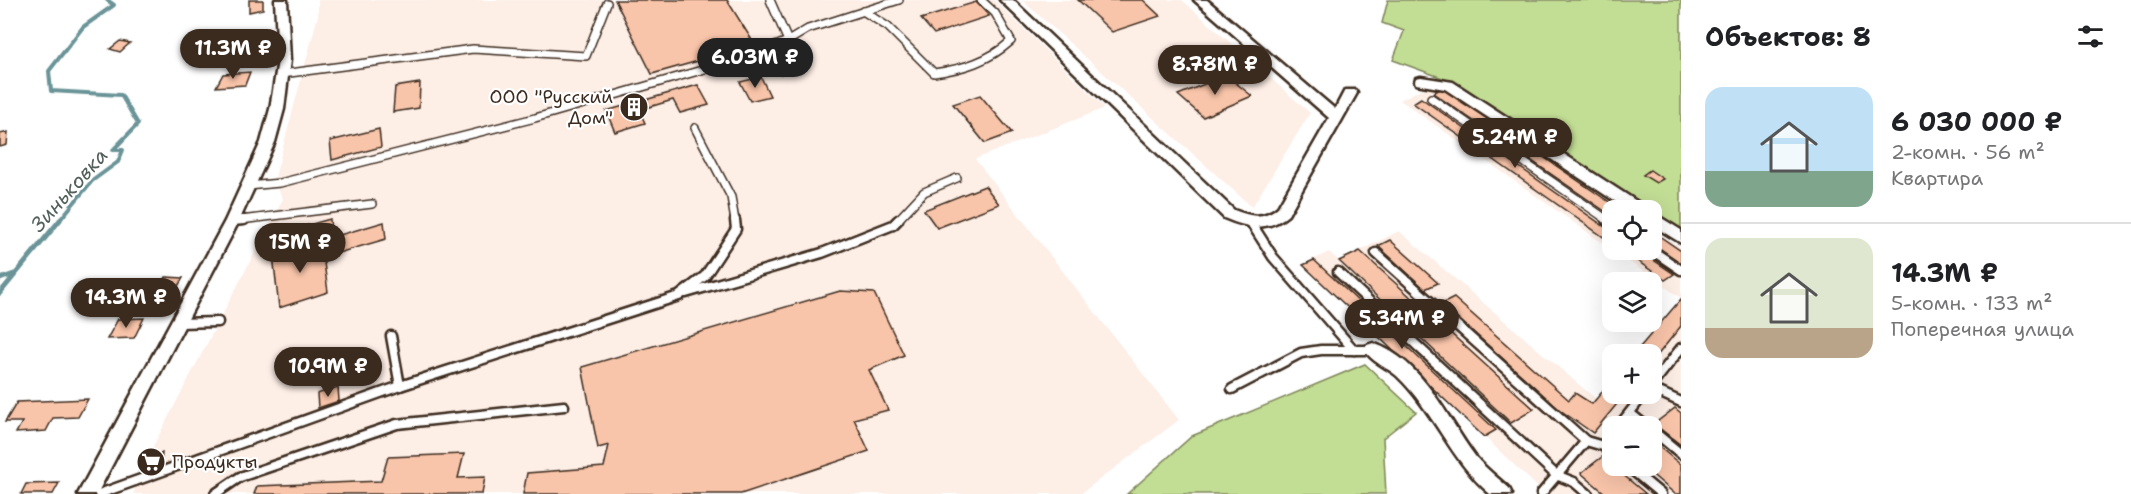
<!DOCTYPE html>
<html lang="ru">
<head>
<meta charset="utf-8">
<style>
	:root { --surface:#fff; --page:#f6f6f6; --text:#202124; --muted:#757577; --line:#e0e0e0; --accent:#3b2a1e }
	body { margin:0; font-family:"Shantell Sans",sans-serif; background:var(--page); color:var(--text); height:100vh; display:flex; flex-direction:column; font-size:22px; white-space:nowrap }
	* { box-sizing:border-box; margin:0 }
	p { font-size:20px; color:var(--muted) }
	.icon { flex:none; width:33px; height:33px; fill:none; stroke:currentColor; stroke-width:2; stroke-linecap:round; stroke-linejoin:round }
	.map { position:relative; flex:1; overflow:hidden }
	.panel { display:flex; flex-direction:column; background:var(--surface); width:450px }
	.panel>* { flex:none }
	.controls { position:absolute; left:1602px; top:200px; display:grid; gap:12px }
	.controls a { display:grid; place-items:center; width:60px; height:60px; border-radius:12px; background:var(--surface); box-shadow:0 6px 24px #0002; font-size:30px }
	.price { position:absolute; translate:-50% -51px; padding:0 14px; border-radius:21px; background:var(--accent); color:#fff; font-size:20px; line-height:39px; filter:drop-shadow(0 2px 3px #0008) }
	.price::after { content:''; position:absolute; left:50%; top:36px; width:18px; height:14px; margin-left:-9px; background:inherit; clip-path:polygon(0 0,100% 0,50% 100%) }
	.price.active { background:#222; color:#fff }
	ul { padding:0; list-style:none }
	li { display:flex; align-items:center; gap:18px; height:150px; padding:0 24px }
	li+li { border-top:2px solid var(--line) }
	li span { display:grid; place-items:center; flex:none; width:168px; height:120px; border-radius:18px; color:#555 }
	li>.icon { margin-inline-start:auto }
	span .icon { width:72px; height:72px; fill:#fffc; stroke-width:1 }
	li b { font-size:26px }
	h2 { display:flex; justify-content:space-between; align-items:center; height:72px; padding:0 24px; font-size:26px }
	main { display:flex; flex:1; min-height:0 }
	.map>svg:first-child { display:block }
</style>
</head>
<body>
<main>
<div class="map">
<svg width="1681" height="494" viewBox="0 0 1681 494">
	<rect width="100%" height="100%" fill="#fff"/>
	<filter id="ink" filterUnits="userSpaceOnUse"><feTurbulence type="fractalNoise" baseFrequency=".0167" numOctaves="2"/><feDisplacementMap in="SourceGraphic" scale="12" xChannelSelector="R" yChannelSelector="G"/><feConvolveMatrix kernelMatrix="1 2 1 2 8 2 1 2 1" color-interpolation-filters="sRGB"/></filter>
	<g filter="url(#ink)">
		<g fill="#fdeee6" fill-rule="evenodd">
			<polygon points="318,0 994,0 1105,108 975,159 1179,420 1080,494 133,494 148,456 283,199 274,181 318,16"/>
			<polygon points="1022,0 1182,0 1310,113 1252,207"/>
			<polygon points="1435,82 1625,210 1612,210 1612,249 1652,249 1652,228 1681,248 1681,298 1400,100"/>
			<path d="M 1399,231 L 1596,399 L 1612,380 L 1612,393 L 1652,393 L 1652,354 L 1634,354 L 1681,299 L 1681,494 L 1545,494 L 1303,265 L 1329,252 L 1339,261 ZM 1612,426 L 1652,426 L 1652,465 L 1612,465 Z"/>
		</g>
		<g fill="#c2dd94" stroke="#7e8459" stroke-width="1.5">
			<polygon points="1388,0 1681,0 1681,233 1652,214 1652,210 1646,210 1445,79 1393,60 1404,31 1382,23"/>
			<polygon points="1365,364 1416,412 1383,438 1386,494 1127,494 1192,436"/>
		</g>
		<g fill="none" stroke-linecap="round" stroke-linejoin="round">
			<polyline stroke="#6b9498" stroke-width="4" points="59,221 92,181 118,162 123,150 113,150 138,124 121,95 51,91 49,71 83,27 114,5 107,0"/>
			<g stroke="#6b9498" stroke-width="5">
				<polyline points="0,279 14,274"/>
				<polyline points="0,293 60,220"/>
			</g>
		</g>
		<g fill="#f9c5aa" stroke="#3b2a1e" stroke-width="1.5">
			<polygon points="249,0 263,0 263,9 249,12"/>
			<polygon points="615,0 727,0 755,45 652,74"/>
			<polygon points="1078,0 1143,0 1160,16 1112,32"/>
			<polygon points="976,2 989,16 934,34 921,19"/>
			<polygon points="120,41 130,43 120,52 110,49"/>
			<polygon points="795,55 803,66 780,74 772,62"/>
			<polygon points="250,72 245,85 216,87 223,74"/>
			<polygon points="1226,75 1252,96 1203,117 1178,95"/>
			<polygon points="761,77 770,96 750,101 740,82"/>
			<polygon points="420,83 419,108 393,112 395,87"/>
			<polygon points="698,85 709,105 680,113 673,100 639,110 645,123 615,132 606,111"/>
			<polygon points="1442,88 1621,210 1612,210 1612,216 1433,93"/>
			<polygon points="980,95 1012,133 985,143 953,104"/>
			<polygon points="1421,98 1612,232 1612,243 1413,103"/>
			<polygon points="379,129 381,147 332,160 330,141"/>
			<polygon points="8,132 7,145 0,147 0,134"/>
			<polygon points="1650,170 1663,179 1656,183 1643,175"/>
			<polygon points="985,186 999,204 937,228 924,210"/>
			<polygon points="330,219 331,234 267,252 266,237"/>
			<polygon points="384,222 386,239 338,253 336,236"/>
			<polygon points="1652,231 1681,251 1681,263 1652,243"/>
			<polygon points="1390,240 1438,283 1425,289 1378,246"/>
			<polygon points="321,241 328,292 279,308 273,255"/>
			<polygon points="1620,249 1637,249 1674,274 1665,280"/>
			<polygon points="1360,251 1534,409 1511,423 1339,261"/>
			<polygon points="1314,260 1496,430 1484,437 1303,265"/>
			<polygon points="166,277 183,278 172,296 155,296"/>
			<polygon points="840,291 874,293 904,355 869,370 888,410 854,419 869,451 741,494 523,494 527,473 604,467 609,445 598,448 582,367"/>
			<polygon points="1454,298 1569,400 1575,393 1592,404 1612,380 1612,393 1626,393 1593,433 1560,410 1442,304"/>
			<polygon points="1681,299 1681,326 1652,362 1652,354 1634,354"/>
			<polygon points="144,318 134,338 107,339 118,319"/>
			<polygon points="338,387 339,401 318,408 317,394"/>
			<polygon points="88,399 78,417 53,418 46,431 16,433 22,422 5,422 17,402"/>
			<polygon points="1675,408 1681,413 1681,445 1654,424"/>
			<polygon points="1652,441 1681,465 1681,494 1675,494 1641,465 1652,465"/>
			<polygon points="162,453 161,464 139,471 140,460"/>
			<polygon points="464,454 458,478 485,477 482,494 254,494 257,486 381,481 388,457"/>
			<polygon points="1602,457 1646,494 1606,494 1581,473"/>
			<polygon points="59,483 53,494 21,494 26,484"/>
		</g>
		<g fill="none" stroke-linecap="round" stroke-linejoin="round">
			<g stroke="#3b2a1e" stroke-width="10">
				<g id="lane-far1">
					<path d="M 863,11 L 888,27 L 934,73 C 963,69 989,61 1011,41 L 995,13 L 981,0"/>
					<polyline points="788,41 808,29 899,0"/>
					<polyline points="282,74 473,49 586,56 607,3"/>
					<polyline points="1431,98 1609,221"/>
					<polyline points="695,128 731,197 735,221"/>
					<polyline points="248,186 280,183 535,118 747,57 788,41 770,0"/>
					<polyline points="232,221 372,204"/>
					<polyline points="897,221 924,192 957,178"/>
				</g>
			</g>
			<g stroke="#3b2a1e" stroke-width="13">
				<g id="lane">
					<polyline points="1607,220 1612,223"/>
					<polyline points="232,221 244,220"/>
					<polyline points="1250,221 1273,257 1354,350"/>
					<polyline points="1650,249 1681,270"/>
					<polyline points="1376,253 1586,441"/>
					<polyline points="1338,272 1556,475 1574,482 1588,494"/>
					<polyline points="686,293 822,253 893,225 898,220"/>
					<polyline points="178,323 218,322"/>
					<polyline points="391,336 400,386"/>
					<polyline points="1652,385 1681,348"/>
					<polyline points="1232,389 1301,353 1321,350 1373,350"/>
					<polyline points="1644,394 1661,393 1681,402"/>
					<polyline points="1630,413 1646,426"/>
					<polyline points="1619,426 1645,393"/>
					<polyline points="1652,430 1681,454"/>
					<polyline points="1603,446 1612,454"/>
					<polyline points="1626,465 1661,494"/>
					<polyline points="99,494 400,386 679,296 705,276 736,229 735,220"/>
					<polyline points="215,494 240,477 397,424 564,406"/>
					<polyline points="1541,494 1586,441 1603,446 1612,434"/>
				</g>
			</g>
			<g stroke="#3b2a1e" stroke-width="5">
				<g id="street">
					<polygon points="275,0 287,0 290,60 284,109 275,142 239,221 97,494 78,494 225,221 261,142 270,109 278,60"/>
					<path d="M 1000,0 L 1013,0 L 1234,210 C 1251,217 1264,219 1278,207 L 1329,118 L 1194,0 L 1207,0 L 1335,109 L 1345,90 L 1355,90 L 1357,93 L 1288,215 C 1268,232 1247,228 1224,218 Z"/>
					<polygon points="1421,77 1453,82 1644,206 1646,210 1628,210 1445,89 1416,84 1415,81 1416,78"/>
					<polygon points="1652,212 1681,230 1681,243 1652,225"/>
					<path d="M 1373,343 C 1423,360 1446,417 1475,456 C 1485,468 1498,478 1509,488 L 1512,494 L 1490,494 C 1451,461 1434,411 1397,376 C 1388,368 1370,361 1365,350 L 1367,345 Z"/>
				</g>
			</g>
			<use href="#lane-far1" stroke="#fff" stroke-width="7"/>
			<use href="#lane" stroke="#fff" stroke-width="8"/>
			<use href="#street" fill="#fff" fill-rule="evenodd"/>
		</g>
	</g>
	<defs>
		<g id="building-disc" transform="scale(1.5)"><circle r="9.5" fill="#3b2a1e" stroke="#fff"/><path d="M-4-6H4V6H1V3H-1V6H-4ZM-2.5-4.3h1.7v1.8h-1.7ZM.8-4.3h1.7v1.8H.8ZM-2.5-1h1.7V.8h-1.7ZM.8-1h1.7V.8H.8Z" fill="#fff"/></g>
		<g id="supermarket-disc" transform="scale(1.5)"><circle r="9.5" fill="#3b2a1e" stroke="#fff"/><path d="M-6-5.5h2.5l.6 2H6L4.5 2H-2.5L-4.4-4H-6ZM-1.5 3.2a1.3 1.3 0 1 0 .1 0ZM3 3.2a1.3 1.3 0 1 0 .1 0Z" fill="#fff"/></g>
	</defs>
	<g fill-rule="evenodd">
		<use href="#building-disc" x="634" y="107"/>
		<use href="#supermarket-disc" x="151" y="462"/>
	</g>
	<g text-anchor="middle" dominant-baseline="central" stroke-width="4.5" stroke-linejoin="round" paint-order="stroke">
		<g font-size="18" fill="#3b2a1e" stroke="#fff" text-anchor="end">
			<text x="613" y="97">ООО "Русский<tspan x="613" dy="21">Дом"</tspan></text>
			<text x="172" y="462" text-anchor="start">Продукты</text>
		</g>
		<g font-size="20" font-style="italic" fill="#535f5b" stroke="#fff">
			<text transform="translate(69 190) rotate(-48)">Зиньковка</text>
		</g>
	</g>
</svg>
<div class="controls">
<a><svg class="icon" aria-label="locate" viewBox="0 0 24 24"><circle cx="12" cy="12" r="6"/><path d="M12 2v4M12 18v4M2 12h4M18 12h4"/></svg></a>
<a><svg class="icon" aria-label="layers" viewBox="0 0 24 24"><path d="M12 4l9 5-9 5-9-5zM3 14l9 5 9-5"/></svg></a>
<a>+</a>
<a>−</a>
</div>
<b class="price" style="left:233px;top:80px">11.3M ₽</b>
<b class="price active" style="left:755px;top:89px">6.03M ₽</b>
<b class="price" style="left:1215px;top:96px">8.78M ₽</b>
<b class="price" style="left:1515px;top:169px">5.24M ₽</b>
<b class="price" style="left:300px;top:274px">15M ₽</b>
<b class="price" style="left:126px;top:329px">14.3M ₽</b>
<b class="price" style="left:1402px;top:350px">5.34M ₽</b>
<b class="price" style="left:328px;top:398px">10.9M ₽</b>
</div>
<section class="panel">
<h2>Объектов: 8<svg class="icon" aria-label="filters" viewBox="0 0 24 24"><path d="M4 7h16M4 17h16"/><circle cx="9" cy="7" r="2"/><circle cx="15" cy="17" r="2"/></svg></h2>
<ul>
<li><span style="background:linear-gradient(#bfe0f5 70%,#7fa58c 0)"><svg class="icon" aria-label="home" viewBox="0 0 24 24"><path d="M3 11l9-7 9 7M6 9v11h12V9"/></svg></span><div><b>6 030 000 ₽</b><p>2-комн. · 56 m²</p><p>Квартира</p></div></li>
<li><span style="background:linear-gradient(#dfe7d0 75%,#b9a48a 0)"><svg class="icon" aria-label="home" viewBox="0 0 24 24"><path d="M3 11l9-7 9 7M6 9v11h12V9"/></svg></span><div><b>14.3M ₽</b><p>5-комн. · 133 m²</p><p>Поперечная улица</p></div></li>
</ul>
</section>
</main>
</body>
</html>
